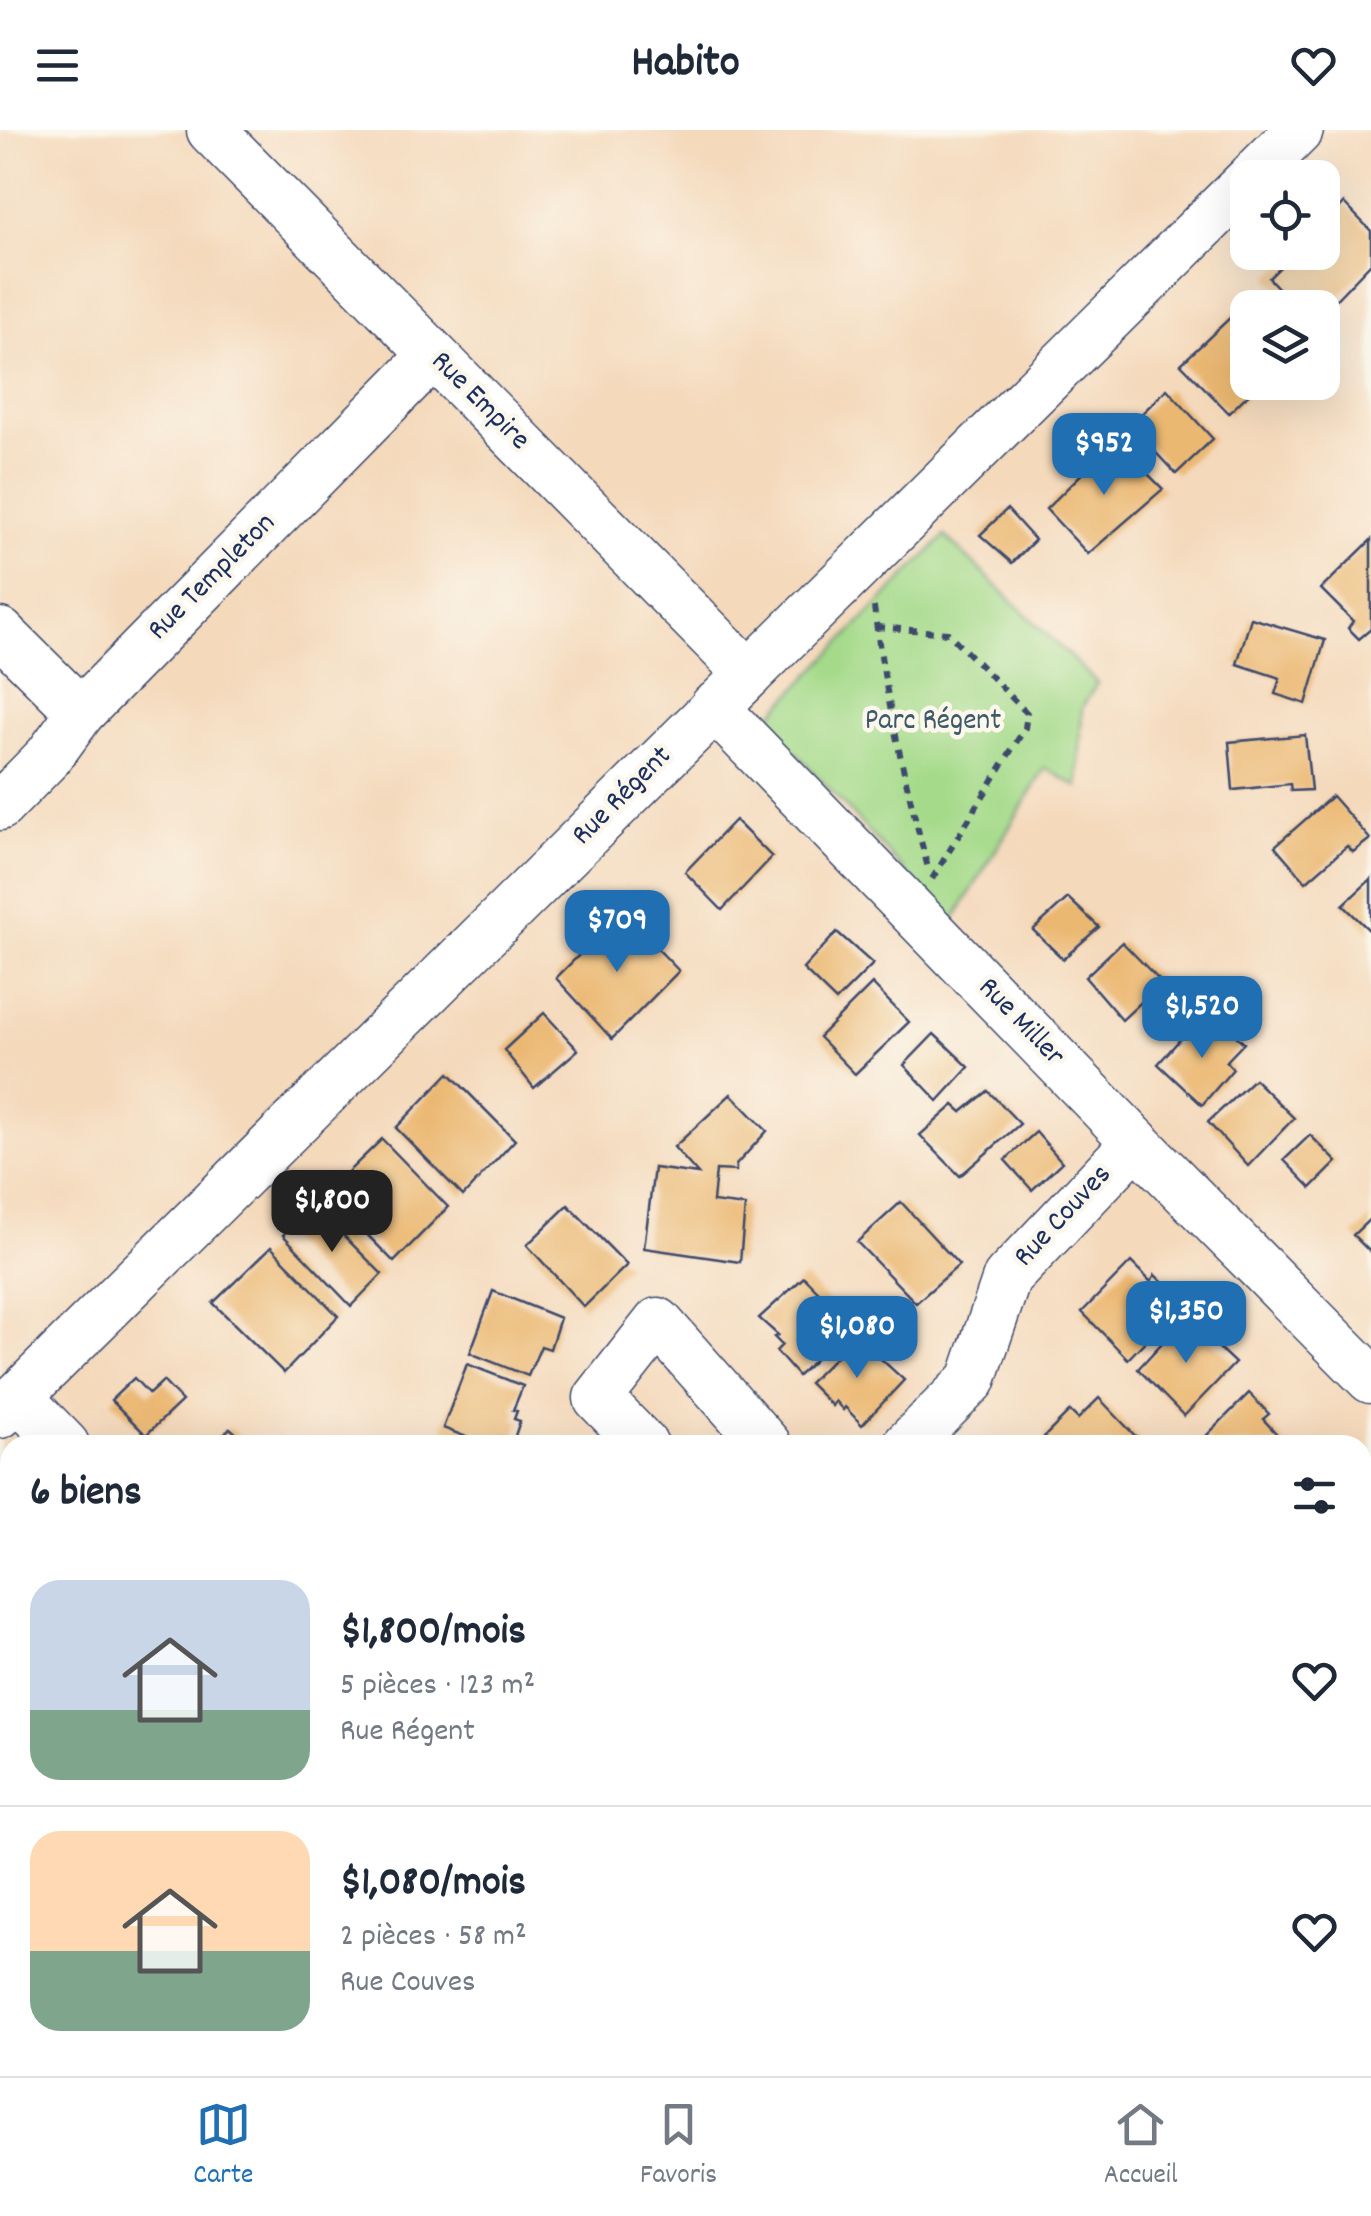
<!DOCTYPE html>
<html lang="fr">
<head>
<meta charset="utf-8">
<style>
	:root { --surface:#fff; --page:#f2f2f3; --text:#1f2937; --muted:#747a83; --line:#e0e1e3; --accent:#1f6fb2 }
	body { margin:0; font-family:Dekko,sans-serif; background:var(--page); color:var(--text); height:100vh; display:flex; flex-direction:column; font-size:38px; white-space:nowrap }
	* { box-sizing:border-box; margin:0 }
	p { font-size:32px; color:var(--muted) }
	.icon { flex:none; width:55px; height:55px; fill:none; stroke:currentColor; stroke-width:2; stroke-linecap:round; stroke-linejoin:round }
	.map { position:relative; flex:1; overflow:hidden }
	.panel { position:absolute; left:0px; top:1305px; width:1372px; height:642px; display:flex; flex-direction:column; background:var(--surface); border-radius:30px 30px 0 0; box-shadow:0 10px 40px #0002 }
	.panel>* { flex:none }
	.tools { position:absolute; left:1230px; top:30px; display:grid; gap:20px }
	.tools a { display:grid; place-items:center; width:110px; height:110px; border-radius:20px; background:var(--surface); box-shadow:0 10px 40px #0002; font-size:50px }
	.price { position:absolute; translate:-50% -85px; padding:0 22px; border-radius:20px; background:var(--accent); color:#fff; font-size:32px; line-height:65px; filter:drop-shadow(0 2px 5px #0008) }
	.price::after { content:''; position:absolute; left:50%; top:60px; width:30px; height:22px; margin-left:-15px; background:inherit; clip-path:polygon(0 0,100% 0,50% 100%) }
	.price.active { background:#222; color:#fff }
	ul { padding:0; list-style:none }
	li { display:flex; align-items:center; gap:30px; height:250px; padding:0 30px }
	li+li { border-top:2px solid var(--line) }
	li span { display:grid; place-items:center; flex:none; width:280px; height:200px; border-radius:30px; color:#555 }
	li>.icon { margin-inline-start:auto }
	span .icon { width:120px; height:120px; fill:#fffc; stroke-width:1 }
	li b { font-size:42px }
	h2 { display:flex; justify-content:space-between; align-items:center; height:120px; padding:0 30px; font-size:42px }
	header { display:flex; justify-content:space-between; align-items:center; height:130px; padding:0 30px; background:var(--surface); font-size:45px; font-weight:800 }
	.tabs { display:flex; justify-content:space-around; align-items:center; height:140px; border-top:2px solid var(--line); background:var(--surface); font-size:28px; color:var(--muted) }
	.tabs a { display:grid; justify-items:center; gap:5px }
	.tabs .active { color:var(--accent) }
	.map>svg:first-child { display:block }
</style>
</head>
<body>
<header><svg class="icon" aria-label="menu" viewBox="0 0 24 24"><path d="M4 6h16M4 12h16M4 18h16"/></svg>Habito<svg class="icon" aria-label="heart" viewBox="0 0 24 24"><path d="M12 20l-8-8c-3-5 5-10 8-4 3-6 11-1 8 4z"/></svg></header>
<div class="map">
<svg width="1371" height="1946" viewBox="0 0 1371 1946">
	<rect width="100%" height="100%" fill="#fbf7ec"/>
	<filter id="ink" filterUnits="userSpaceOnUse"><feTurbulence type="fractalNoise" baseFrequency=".01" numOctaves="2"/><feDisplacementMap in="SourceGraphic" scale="20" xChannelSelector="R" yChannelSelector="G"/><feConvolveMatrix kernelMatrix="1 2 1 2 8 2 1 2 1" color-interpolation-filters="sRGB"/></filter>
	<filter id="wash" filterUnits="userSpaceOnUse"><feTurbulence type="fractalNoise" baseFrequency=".0048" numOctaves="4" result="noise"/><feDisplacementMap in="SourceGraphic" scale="40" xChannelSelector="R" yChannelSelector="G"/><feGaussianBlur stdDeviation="2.25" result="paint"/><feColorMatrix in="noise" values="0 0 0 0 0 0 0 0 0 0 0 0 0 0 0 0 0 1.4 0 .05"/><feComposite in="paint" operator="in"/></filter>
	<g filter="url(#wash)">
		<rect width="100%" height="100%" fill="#f4d9bb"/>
		<polygon fill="#a5da8a" stroke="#608474" stroke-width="2.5" points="945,406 1097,553 1082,578 1078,657 1045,638 952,793 766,590"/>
		<g id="blocks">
			<g fill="#ebb872">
				<polygon points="1344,73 1371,101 1371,133 1322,184 1322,178 1297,178 1269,148 1295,122 1322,122 1322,95"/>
				<polygon points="1252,167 1263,178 1248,178 1248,252 1261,252 1229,283 1181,234"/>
				<polygon points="1167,259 1213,309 1176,344 1130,295"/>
				<polygon points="1115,311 1163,359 1088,424 1046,379"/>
				<polygon points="1007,379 1035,410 1012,433 980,405"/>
				<polygon points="1371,410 1371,499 1359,509 1348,498 1353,491 1321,459"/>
				<polygon points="1251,488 1325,510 1306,574 1275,564 1280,548 1237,534"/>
				<polygon points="1305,605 1311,660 1291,661 1290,654 1233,660 1229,612"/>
				<polygon points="1332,666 1370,709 1353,722 1347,716 1306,752 1275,716"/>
				<polygon points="735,690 772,727 722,780 685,742"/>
				<polygon points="1371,749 1371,802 1343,775"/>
				<polygon points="1068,768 1099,797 1063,829 1033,800"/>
				<polygon points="622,782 679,841 612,909 556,848"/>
				<polygon points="837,802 873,834 836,871 803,839"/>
				<polygon points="1122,812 1162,853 1122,890 1085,847"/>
				<polygon points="872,854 909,892 855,944 819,907"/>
				<polygon points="544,883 578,920 534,958 504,920"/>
				<polygon points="1222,893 1244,913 1226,932 1233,939 1202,975 1158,934 1193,895 1208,909"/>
				<polygon points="934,904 969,937 938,971 904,935"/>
				<polygon points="449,943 515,1010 463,1066 396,998"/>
				<polygon points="1254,949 1294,988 1248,1036 1208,992"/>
				<polygon points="988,961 1020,994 960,1046 920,1005 954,975 962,982"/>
				<polygon points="731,964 767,1001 736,1035 736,1041 716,1040 713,1072 745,1076 740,1132 644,1118 654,1038 698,1044 674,1017"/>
				<polygon points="1036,1002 1062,1032 1032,1060 1005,1030"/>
				<polygon points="1310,1005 1337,1032 1311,1058 1284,1030"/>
				<polygon points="382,1009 448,1077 394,1132 326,1063"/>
				<polygon points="901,1072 959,1135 916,1173 857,1112"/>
				<polygon points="312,1074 382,1144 351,1176 283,1105"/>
				<polygon points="568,1075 627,1135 584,1177 527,1115"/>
				<polygon points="1371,1088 1371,1123 1353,1105"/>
				<polygon points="271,1117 338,1186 284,1243 213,1173"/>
				<polygon points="1131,1132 1151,1152 1155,1145 1183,1172 1128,1229 1082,1182"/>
				<polygon points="804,1147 851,1195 798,1246 776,1221 782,1215 774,1207 778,1205 759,1188"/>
				<polygon points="493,1161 560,1188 550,1219 541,1216 528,1246 470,1223"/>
				<polygon points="1186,1187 1235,1233 1184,1286 1138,1239"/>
				<polygon points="856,1206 904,1250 862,1295 845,1277 843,1280 835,1271 832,1276 809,1253"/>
				<polygon points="467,1234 523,1256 513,1280 517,1281 514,1289 520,1291 512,1315 487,1315 443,1298"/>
				<polygon points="134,1248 149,1264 163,1251 182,1271 146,1305 111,1270"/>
				<polygon points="1249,1263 1269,1284 1263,1289 1287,1315 1212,1315 1205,1307"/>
				<polygon points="1099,1268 1141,1312 1138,1315 1052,1315 1044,1307 1070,1281 1078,1289"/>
				<polygon points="230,1298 249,1315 212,1315"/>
				<polygon points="4,1381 10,1386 10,1440 2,1448 0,1386"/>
				<polygon points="1371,1393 1371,1474 1362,1466 1362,1402"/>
				<polygon points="0,1472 10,1481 10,1521 0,1511"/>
				<polygon points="1362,1619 1371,1628 1371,1659 1362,1667"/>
				<polygon points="0,1688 10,1699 10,1747 0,1757"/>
				<polygon points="1371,1806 1371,1870 1362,1863 1362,1816"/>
				<polygon points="247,1938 297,1938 306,1946 239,1946"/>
				<polygon points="444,1938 519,1938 510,1946 452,1946"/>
				<polygon points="789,1938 848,1938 840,1946 781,1946"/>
				<polygon points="1026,1938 1091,1938 1083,1946 1034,1946"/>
			</g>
		</g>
	</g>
	<g filter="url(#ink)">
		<use href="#blocks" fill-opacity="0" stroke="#3c486c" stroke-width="2.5"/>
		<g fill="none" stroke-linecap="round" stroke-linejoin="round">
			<g stroke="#3c486c" stroke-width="51">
				<g id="minor">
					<polyline points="211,0 749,544"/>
					<polyline points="1251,48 1299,0"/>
					<polyline points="0,502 81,582"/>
					<polyline points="714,577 1136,1012 1371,1249"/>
					<polyline points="0,676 49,626 81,582 433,225"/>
					<polyline points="18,1267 65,1315"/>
					<polyline points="0,1284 1248,51"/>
					<polyline points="644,1315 598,1268 658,1192 767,1315"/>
					<polyline points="907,1315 972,1250 1007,1148 1136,1012"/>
					<polyline points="10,1855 7,1859 10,1863"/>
					<polyline points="83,1938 91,1946"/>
					<polyline points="677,1938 685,1946"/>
					<polyline points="1253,1938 1261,1946"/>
				</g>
			</g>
			<g stroke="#3c486c" stroke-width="6" stroke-dasharray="8 8" stroke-linecap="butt">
				<path d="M 874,477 C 885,566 905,651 928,738"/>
				<polyline points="877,497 948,503 1027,583 1025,598 932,749"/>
			</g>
			<use href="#minor" stroke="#fff" stroke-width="48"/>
		</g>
	</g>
	<g text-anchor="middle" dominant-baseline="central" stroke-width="9" stroke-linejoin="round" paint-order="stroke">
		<g font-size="30" fill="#1b2f5e" stroke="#fbf7ec">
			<text transform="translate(479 272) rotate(45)">Rue Empire</text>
			<text transform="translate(213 448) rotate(-45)">Rue Templeton</text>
			<text transform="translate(623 667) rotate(-45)">Rue Régent</text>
			<text transform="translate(1020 893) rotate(46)">Rue Miller</text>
			<text transform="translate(1064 1087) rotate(-47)">Rue Couves</text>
		</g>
		<g font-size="30" fill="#3e5a69" stroke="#fbf7ec">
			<text x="933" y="592">Parc Régent</text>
		</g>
	</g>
</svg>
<div class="tools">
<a><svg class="icon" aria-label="locate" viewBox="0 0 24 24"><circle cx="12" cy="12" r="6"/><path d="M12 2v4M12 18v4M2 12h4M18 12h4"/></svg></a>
<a><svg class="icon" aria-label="layers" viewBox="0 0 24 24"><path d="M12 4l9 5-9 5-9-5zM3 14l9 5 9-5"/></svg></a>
</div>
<b class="price" style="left:1104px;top:368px">$952</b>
<b class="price" style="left:617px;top:845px">$709</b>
<b class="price" style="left:1202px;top:931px">$1,520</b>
<b class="price active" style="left:332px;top:1125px">$1,800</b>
<b class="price" style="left:1186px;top:1236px">$1,350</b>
<b class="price" style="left:857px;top:1251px">$1,080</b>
<section class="panel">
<h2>6 biens<svg class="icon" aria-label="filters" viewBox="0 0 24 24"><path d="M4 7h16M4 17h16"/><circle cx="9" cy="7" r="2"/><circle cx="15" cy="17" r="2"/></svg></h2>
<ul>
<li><span style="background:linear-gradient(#c9d6e8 65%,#7fa58c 0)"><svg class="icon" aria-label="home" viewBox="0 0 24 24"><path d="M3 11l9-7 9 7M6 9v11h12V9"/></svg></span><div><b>$1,800/mois</b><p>5 pièces · 123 m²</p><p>Rue Régent</p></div><svg class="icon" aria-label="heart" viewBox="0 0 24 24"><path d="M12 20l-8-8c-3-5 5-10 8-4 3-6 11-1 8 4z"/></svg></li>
<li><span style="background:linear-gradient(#ffd9b3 60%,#7fa58c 0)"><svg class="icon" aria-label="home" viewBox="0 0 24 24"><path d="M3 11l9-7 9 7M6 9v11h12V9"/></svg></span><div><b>$1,080/mois</b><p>2 pièces · 58 m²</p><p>Rue Couves</p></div><svg class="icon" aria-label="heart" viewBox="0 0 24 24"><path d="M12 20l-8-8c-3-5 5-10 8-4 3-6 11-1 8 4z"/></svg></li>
</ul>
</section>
</div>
<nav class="tabs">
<a class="active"><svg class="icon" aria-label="map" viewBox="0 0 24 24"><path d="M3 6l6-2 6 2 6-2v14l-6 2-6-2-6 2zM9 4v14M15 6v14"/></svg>Carte</a>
<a><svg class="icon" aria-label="saved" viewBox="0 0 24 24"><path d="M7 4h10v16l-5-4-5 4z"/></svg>Favoris</a>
<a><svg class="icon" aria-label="home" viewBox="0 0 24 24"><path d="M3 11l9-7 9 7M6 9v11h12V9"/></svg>Accueil</a>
</nav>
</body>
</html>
